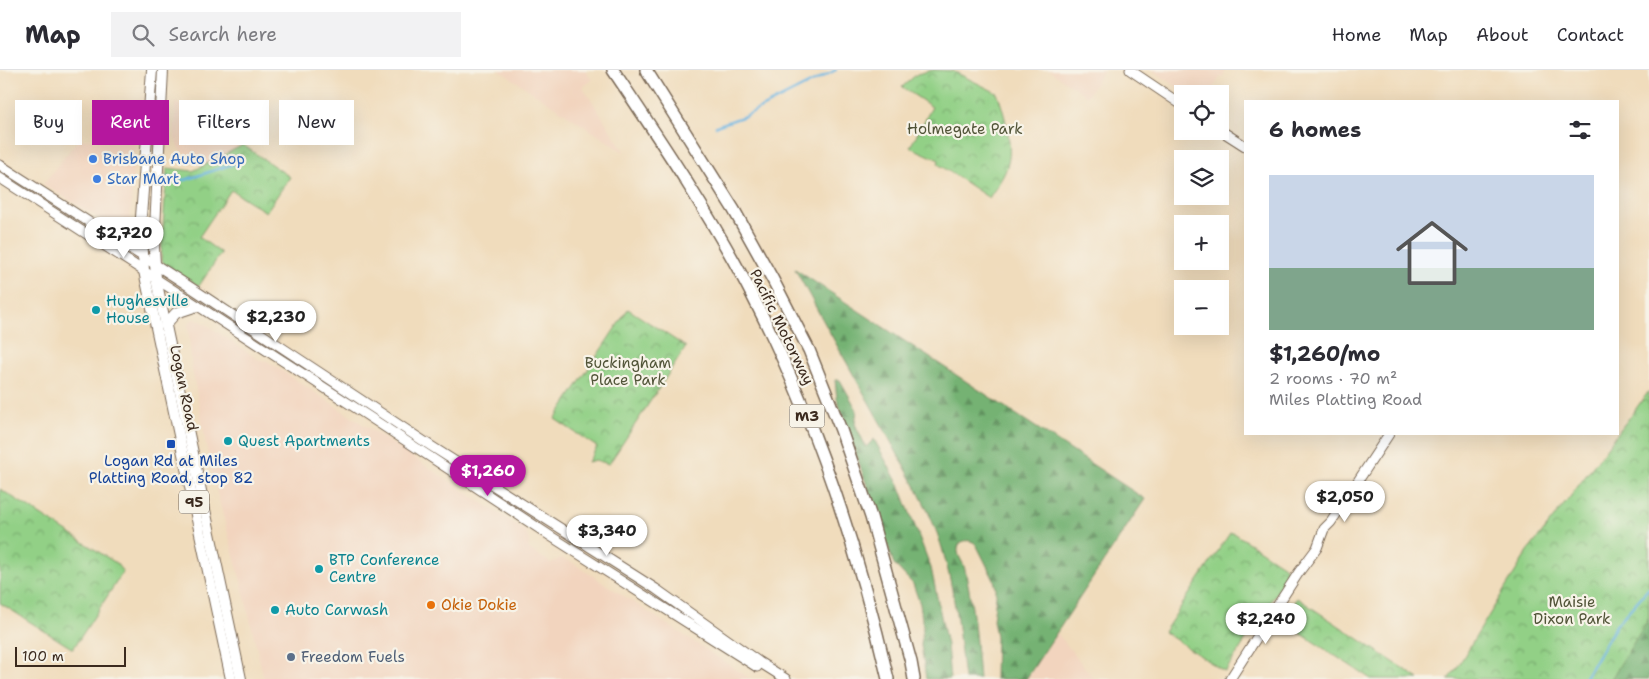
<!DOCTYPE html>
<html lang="en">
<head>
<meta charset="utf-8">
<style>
	:root { --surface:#fff; --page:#f2f2f3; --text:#2b2b33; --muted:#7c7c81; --line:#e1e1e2; --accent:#b5179e }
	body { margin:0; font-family:"Shantell Sans",sans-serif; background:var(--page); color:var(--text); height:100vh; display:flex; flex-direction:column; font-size:19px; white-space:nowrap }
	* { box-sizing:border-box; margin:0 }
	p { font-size:16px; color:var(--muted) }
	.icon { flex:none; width:28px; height:28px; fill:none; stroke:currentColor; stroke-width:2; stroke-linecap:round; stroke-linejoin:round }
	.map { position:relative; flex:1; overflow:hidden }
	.side { position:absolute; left:1244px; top:30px; width:375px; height:335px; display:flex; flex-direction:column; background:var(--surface); border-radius:0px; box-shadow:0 5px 20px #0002 }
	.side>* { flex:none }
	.top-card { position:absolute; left:15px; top:30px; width:475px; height:45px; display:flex; gap:10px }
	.controls { position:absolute; left:1174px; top:15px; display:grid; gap:10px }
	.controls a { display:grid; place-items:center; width:55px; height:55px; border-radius:0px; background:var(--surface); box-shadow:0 5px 20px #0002; font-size:25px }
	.scale { position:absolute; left:15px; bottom:12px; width:111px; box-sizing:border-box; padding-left:5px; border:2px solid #3b2a1e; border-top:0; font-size:14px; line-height:18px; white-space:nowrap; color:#3b2a1e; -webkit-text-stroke:4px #f7f3e8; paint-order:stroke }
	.price { position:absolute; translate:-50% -42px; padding:0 11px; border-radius:18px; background:#fff; color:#222; font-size:16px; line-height:32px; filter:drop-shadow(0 1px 2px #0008) }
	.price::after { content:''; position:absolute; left:50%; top:30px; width:15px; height:11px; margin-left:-8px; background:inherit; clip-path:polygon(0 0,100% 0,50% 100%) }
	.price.selected { background:var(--accent); color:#fff }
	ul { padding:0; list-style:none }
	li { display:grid; align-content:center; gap:10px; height:265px; padding:0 25px }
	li+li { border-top:1px solid var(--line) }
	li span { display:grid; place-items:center; height:155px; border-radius:0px; color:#555 }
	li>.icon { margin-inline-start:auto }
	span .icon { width:90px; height:90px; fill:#fffc; stroke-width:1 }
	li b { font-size:21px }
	h2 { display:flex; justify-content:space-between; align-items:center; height:60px; padding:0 25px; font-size:21px }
	.tag { padding:0 18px; border-radius:0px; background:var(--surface); box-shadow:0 5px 20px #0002; font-size:18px; line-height:45px }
	.tag.selected { background:var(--accent); color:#fff }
	header { display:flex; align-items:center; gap:30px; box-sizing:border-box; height:70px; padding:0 25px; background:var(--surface); border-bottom:1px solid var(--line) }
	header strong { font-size:24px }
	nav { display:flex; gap:28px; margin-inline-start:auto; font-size:18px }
	.search { width:350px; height:45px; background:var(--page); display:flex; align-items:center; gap:12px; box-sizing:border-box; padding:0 18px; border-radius:0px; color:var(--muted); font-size:19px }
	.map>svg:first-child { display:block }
</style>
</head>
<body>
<header>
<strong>Map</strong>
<div class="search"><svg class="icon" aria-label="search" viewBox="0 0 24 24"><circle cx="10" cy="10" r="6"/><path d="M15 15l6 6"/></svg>Search here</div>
<nav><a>Home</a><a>Map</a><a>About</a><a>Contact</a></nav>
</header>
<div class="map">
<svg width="1649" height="609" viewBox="0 0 1649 609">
	<defs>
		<pattern id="forest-firs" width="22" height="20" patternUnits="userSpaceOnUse" patternTransform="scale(1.25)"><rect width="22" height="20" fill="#75b273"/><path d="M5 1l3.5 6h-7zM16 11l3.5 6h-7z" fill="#61915e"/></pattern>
		<pattern id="park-crowns" width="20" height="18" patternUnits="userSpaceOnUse" patternTransform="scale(1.25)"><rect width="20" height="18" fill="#92d086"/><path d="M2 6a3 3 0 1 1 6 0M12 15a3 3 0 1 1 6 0" fill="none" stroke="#78a96d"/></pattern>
	</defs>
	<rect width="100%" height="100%" fill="#f7f3e8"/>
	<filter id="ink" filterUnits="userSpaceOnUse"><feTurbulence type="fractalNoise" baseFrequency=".02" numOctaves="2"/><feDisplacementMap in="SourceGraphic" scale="10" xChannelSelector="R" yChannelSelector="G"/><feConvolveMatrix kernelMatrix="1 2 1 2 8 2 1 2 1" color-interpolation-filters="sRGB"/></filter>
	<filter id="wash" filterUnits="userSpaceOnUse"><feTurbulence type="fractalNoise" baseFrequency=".0096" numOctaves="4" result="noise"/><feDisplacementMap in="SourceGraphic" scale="20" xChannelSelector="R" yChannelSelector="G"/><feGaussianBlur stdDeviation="1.12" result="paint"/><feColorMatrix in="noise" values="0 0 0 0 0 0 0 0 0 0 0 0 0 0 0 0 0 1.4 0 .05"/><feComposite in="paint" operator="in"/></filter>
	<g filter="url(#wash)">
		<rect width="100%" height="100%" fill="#f0dcbc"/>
		<g fill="#f2d4be">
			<polygon points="499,0 585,0 592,10 583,17 625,83"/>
			<polygon points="1048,0 1104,0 1087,26"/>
			<polygon points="1152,0 1225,0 1223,7 1221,6 1209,24 1188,24"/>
			<polygon points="175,32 243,75 202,96 190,89 178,77 175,68"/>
			<polygon points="135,67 130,153 115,158 43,114 78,70"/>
			<polygon points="193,249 203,252 259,290 267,291 525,461 529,470 529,479 551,493 561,488 573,493 751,609 264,609 242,515 211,401 192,298 188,254"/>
			<polygon points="1057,563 1094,609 1026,609"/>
		</g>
		<g fill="url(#forest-firs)" stroke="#586e48">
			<path d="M 795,199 L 1145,429 L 1026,609 L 995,609 L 996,567 L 993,550 L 996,526 L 996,518 L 994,510 L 976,474 C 971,469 959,469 958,478 C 957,485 962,491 964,496 C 967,507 969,520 971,531 C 975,557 977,583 979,609 L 964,609 C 959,565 955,521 942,478 C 931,440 909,406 891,372 C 859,314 826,257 795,199 Z"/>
			<polygon points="835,310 840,310 857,340 855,354 866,377 874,369 900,417 931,498 947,575 950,609 926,609 921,575 923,557 920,534 913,514 894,494 837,329"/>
			<polygon points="1649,468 1649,609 1596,609"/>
		</g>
		<g fill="url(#park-crowns)" stroke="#667d52">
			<path d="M 934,0 L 953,1 L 997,23 C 1004,40 1013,75 1008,93 C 1005,106 996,117 989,128 L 938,94 L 939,90 L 910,77 L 932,37 L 902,17 L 917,4 Z"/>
			<polygon points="243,75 290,107 266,142 231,120 199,167 221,183 199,216 164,194 161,188 167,98 193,101"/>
			<polygon points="628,239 686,277 609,394 595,390 588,392 597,377 555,349"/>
			<polygon points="1649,321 1649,548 1611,609 1448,609 1455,601 1528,481 1570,427"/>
			<polygon points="0,419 116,493 123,502 73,579 0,533"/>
			<polygon points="1230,463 1234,463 1284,496 1289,503 1225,602 1164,562"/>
			<polygon points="1297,528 1419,609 1371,609 1280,550"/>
		</g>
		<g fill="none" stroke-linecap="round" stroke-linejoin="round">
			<g stroke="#68b4e1" stroke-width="2.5">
				<polyline points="716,56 745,46 836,0"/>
				<polyline points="166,108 185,110 242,91"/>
				<polyline points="1584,609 1617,554 1649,518"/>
			</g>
		</g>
	</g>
	<g filter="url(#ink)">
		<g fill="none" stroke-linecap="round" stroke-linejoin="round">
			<g stroke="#7a6855" stroke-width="11">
				<g id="secondary">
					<polyline points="1130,0 1182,35"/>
					<polyline points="1220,60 1245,76"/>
					<polyline points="0,95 181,211 431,376 656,519 759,592 786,609"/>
					<polyline points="0,108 365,344 552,467 757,597"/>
					<polyline points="1230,609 1299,502 1317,478 1324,459 1331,452 1389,364"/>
				</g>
			</g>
			<g stroke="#7a6855" stroke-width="12">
				<g id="primary">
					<polyline points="152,0 141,147 144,201 231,609"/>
					<polyline points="163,0 154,178 156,209 241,609"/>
					<polyline points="119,171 131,165 140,156"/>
					<polyline points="165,255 176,243 197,236"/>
				</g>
			</g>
			<g stroke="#7a6855" stroke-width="14">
				<g id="highway">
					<path d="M 613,0 C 662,73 712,147 752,225 C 815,348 857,475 888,609"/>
					<polyline points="646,0 734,140 773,210 809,280 841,360 871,447 911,592 914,609"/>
				</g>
			</g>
			<use href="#secondary" stroke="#fff" stroke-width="9"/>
			<use href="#primary" stroke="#fff" stroke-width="10"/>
			<use href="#highway" stroke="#fff" stroke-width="11"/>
		</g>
	</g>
	<g fill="#3f7fe0" stroke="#f7f3e8" stroke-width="2">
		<circle cx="93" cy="89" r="5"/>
		<circle cx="97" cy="109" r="5"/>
	</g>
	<g fill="#0f9aa8" stroke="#f7f3e8" stroke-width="2">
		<circle cx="96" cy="240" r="5"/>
		<circle cx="228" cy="371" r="5"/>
		<circle cx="319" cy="499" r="5"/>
		<circle cx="275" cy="540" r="5"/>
	</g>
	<rect fill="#1a4fb4" stroke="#f7f3e8" stroke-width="2" x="166" y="369" width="10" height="10" rx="2.5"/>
	<circle fill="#e8710a" stroke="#f7f3e8" stroke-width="2" cx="431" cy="535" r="5"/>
	<circle fill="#5c6f8a" stroke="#f7f3e8" stroke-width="2" cx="291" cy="587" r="5"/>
	<g text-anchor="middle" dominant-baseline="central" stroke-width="4.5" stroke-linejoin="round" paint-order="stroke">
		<g fill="#f7f3e8" stroke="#73665b" stroke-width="1">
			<rect x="789.5" y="334.5" width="35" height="23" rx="4"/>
			<rect x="179" y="420.5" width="30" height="23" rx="4"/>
		</g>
		<g font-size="14" font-weight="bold" fill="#3b2a1e">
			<text x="807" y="346">M3</text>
			<text x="194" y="432">95</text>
		</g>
		<g font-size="15" fill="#515438" stroke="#f7f3e8">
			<text x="965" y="59">Holmegate Park</text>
			<text x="628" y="293">Buckingham<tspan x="628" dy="17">Place Park</tspan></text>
			<text x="1572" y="532">Maisie<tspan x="1572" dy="17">Dixon Park</tspan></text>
		</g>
		<g font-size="15" fill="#366cbe" stroke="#f7f3e8" text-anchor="start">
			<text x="103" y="89">Brisbane Auto Shop</text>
			<text x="107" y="109">Star Mart</text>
		</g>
		<g font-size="15" fill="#0d838f" stroke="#f7f3e8" text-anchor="start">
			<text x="106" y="231">Hughesville<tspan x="106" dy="17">House</tspan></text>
			<text x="238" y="371">Quest Apartments</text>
			<text x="329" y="490">BTP Conference<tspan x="329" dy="17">Centre</tspan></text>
			<text x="285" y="540">Auto Carwash</text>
		</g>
		<g font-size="15" fill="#3b2a1e" stroke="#f7f3e8">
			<text transform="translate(782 257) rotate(64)">Pacific Motorway</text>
			<text transform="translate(184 318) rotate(78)">Logan Road</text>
		</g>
		<g font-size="15" fill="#164399" stroke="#f7f3e8">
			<text x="171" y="391">Logan Rd at Miles<tspan x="171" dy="17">Platting Road, stop 82</tspan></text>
		</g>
		<g font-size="15" fill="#c56008" stroke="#f7f3e8" text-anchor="start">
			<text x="441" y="535">Okie Dokie</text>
		</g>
		<g font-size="15" fill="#4e5e75" stroke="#f7f3e8" text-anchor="start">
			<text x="301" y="587">Freedom Fuels</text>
		</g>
	</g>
</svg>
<div class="controls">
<a><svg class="icon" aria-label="locate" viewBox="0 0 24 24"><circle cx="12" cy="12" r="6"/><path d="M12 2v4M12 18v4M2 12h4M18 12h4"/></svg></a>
<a><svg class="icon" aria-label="layers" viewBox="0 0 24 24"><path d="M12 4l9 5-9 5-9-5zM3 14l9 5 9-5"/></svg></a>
<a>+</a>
<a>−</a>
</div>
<div class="scale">100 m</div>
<b class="price" style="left:124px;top:189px">$2,720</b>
<b class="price" style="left:276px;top:273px">$2,230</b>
<b class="price selected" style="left:488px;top:427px">$1,260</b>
<b class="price" style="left:1345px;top:453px">$2,050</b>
<b class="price" style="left:607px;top:487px">$3,340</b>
<b class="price" style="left:1266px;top:575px">$2,240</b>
<div class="top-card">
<a class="tag">Buy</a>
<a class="tag selected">Rent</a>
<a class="tag">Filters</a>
<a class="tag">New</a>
</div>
<section class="side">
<h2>6 homes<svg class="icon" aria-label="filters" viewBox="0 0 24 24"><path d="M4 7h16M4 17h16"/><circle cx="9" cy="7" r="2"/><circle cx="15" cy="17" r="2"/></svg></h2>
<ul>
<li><span style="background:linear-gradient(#c9d6e8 60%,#7fa58c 0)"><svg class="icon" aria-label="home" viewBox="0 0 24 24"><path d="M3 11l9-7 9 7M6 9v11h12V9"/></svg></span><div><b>$1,260/mo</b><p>2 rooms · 70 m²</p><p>Miles Platting Road</p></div></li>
</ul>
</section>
</div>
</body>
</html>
